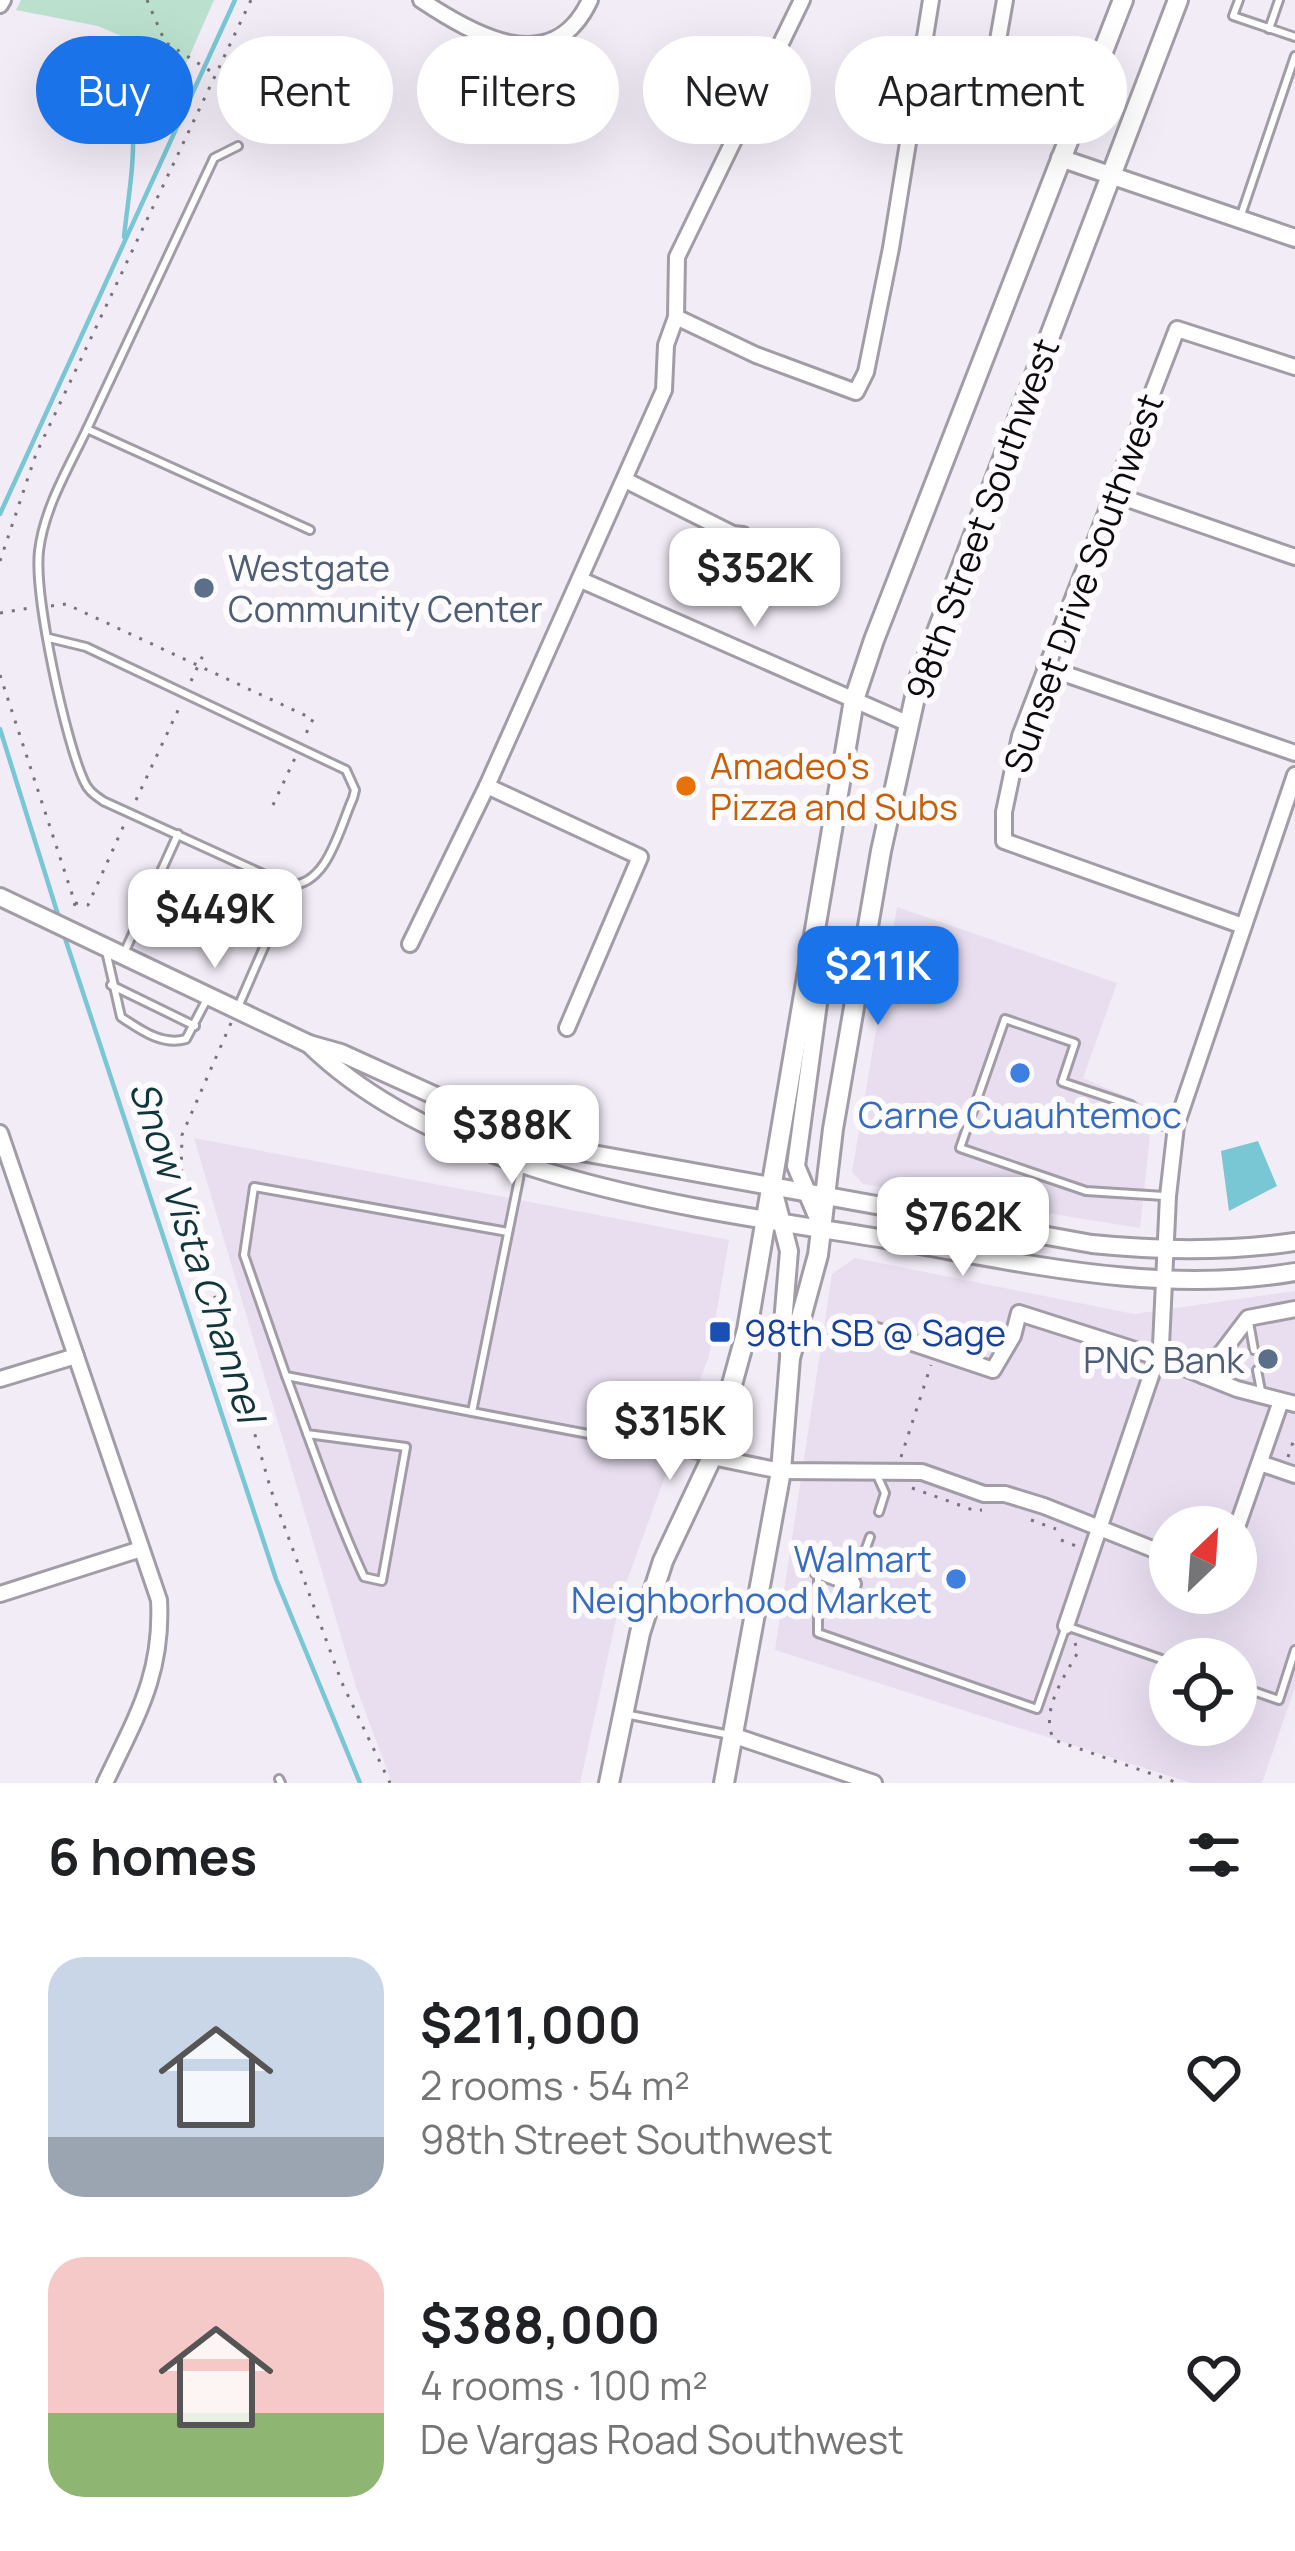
<!DOCTYPE html>
<html lang="en">
<head>
<meta charset="utf-8">
<style>
	:root { --surface:#fff; --page:#f6f6f6; --text:#202124; --muted:#757577; --accent:#1a73e8 }
	body { margin:0; font-family:Manrope,sans-serif; background:var(--page); color:var(--text); height:100vh; display:flex; flex-direction:column; font-size:45px; white-space:nowrap }
	* { box-sizing:border-box; margin:0 }
	p { font-size:39px; color:var(--muted) }
	.icon { flex:none; width:66px; height:66px; fill:none; stroke:currentColor; stroke-width:2; stroke-linecap:round; stroke-linejoin:round }
	.map { position:relative; height:1783px; overflow:hidden }
	.side { display:flex; flex-direction:column; background:var(--surface); flex:1 }
	.side>* { flex:none }
	.top-card { position:absolute; left:36px; top:36px; width:1224px; height:108px; display:flex; gap:24px }
	.needle { width:78px; rotate:25deg }
	.fabs { position:absolute; left:1149px; top:1506px; display:grid; gap:24px }
	.fabs a { display:grid; place-items:center; width:108px; height:108px; border-radius:50%; background:var(--surface); box-shadow:0 12px 48px #0002; font-size:60px }
	.price { position:absolute; translate:-50% -102px; padding:0 27px; border-radius:24px; background:#fff; color:#222; font-size:39px; line-height:78px; filter:drop-shadow(0 3px 6px #0008) }
	.price::after { content:''; position:absolute; left:50%; top:72px; width:36px; height:27px; margin-left:-18px; background:inherit; clip-path:polygon(0 0,100% 0,50% 100%) }
	.price.current { background:var(--accent); color:#fff }
	ul { padding:0; list-style:none }
	li { display:flex; align-items:center; gap:36px; height:300px; padding:0 48px }
	li span { display:grid; place-items:center; flex:none; width:336px; height:240px; border-radius:36px; color:#555 }
	li>.icon { margin-inline-start:auto }
	span .icon { width:144px; height:144px; fill:#fffc; stroke-width:1 }
	li b { font-size:51px }
	h2 { display:flex; justify-content:space-between; align-items:center; height:144px; padding:0 48px; font-size:51px }
	.tag { padding:0 42px; border-radius:54px; background:var(--surface); box-shadow:0 12px 48px #0002; font-size:42px; line-height:108px }
	.tag.current { background:var(--accent); color:#fff }
	.map>svg:first-child { display:block }
</style>
</head>
<body>
<div class="map">
<svg width="1295" height="1783" viewBox="0 0 1295 1783">
	<rect width="100%" height="100%" fill="#f2ecf7"/>
	<g fill="#e8def0" fill-rule="evenodd">
		<polygon points="897,907 1117,983 1083,1078 1153,1108 1140,1228 863,1184 852,1172"/>
		<polygon points="194,1138 729,1240 709,1356 621,1597 580,1783 392,1783 356,1687"/>
		<path d="M 855,1258 L 1134,1314 L 1295,1291 L 1295,1687 L 1262,1783 L 1191,1783 L 775,1650 L 832,1274 ZM 1170,1527 L 1236,1527 L 1236,1593 L 1170,1593 ZM 1170,1659 L 1236,1659 L 1236,1725 L 1170,1725 Z"/>
	</g>
	<polygon fill="#bbe1ce" points="21,0 214,0 186,64 98,26 16,10"/>
	<polygon fill="#79c6d4" points="1258,1141 1277,1186 1229,1211 1221,1151"/>
	<g fill="none" stroke-linecap="round" stroke-linejoin="round">
		<g stroke="#79c6d4" stroke-width="4.5">
			<path d="M 104,47 C 148,104 131,170 124,237"/>
			<polyline points="0,514 235,0"/>
			<polyline points="0,729 59,918"/>
			<polyline points="64,935 276,1579 360,1783"/>
		</g>
		<g stroke="#a29ca6" stroke-width="12">
			<g id="service">
				<polyline points="1239,0 1233,16 1295,37"/>
				<polyline points="1269,29 1279,0"/>
				<polyline points="1240,218 1295,56"/>
				<polyline points="87,429 214,158 238,146"/>
				<path d="M 49,638 L 86,647 L 346,770 L 355,790 L 353,798 C 339,829 327,888 287,885 L 103,801 C 95,795 88,791 84,781 C 65,740 34,595 39,551 C 44,508 69,467 87,429 L 310,530"/>
				<path d="M 106,951 L 121,1017 C 141,1030 162,1046 186,1039 L 207,999"/>
				<polyline points="125,951 178,834"/>
				<polyline points="111,985 195,1026"/>
				<polyline points="238,1007 285,899 287,886"/>
				<polyline points="1164,1196 1086,1191 960,1148 1005,1019 1075,1043 1062,1082 1131,1105 1152,1125 1174,1126"/>
				<polyline points="508,1232 254,1187 244,1255 286,1376 472,1412 519,1179 521,1166"/>
				<polyline points="1249,1322 1254,1350"/>
				<polyline points="1257,1370 1262,1396"/>
				<path d="M 286,1376 C 311,1443 334,1512 364,1577 L 382,1581 L 406,1447 L 307,1434"/>
				<polyline points="472,1412 710,1457"/>
				<polyline points="876,1473 885,1493 879,1512"/>
				<polyline points="818,1574 818,1633 1037,1709 1066,1626 1170,1662"/>
				<polyline points="853,1584 870,1537"/>
				<polyline points="1236,1685 1279,1700 1295,1650"/>
				<polyline points="625,1714 730,1735"/>
				<polyline points="279,1779 281,1783"/>
			</g>
		</g>
		<g stroke="#a29ca6" stroke-width="20">
			<g id="minor">
				<path d="M 421,0 C 475,36 553,80 590,0"/>
				<polyline points="0,5 3,0"/>
				<polyline points="912,116 983,126 1005,0"/>
				<polyline points="676,317 756,355 856,392 866,372 891,248 931,0"/>
				<polyline points="627,481 733,534 743,535"/>
				<polyline points="1113,494 1295,557"/>
				<polyline points="581,580 909,724"/>
				<polyline points="1045,667 1295,753"/>
				<polyline points="487,786 640,857 567,1028"/>
				<polyline points="1243,926 1004,841 1004,812 1020,736 1177,329 1295,367"/>
				<polyline points="410,944 487,786 664,390 666,345 676,317 677,257 802,0"/>
				<path d="M 0,1133 L 159,1600 C 163,1675 136,1717 105,1783"/>
				<polyline points="874,1330 993,1370 1013,1336 1019,1313 1157,1357 1237,1389 1295,1404"/>
				<polyline points="1204,1376 1248,1318 1295,1309"/>
				<polyline points="0,1379 76,1356"/>
				<polyline points="712,1457 781,1471 922,1472 984,1494 1005,1494 1044,1506 1170,1556"/>
				<polyline points="1260,1463 1295,1475"/>
				<polyline points="1236,1530 1281,1401"/>
				<polyline points="818,1571 853,1584"/>
				<polyline points="0,1594 141,1549"/>
				<polyline points="1066,1626 1161,1346 1168,1196 1176,1126 1295,775"/>
				<polyline points="732,1735 874,1783"/>
			</g>
		</g>
		<g stroke="#a29ca6" stroke-width="22">
			<g id="tertiary">
				<polyline points="1060,158 1295,238"/>
				<path d="M 0,897 L 309,1044 L 341,1053 L 480,1116 L 582,1152 L 1092,1244 C 1161,1251 1226,1252 1295,1242"/>
				<polyline points="806,977 819,996 796,1166 822,1228"/>
				<path d="M 309,1044 C 451,1183 710,1210 897,1241 C 1030,1264 1160,1295 1295,1272"/>
				<polyline points="773,1189 789,1251 783,1323 790,1358"/>
			</g>
		</g>
		<g stroke="#a29ca6" stroke-width="24">
			<g id="secondary">
				<polyline points="609,1783 640,1633 663,1561 712,1457 747,1330 854,700 874,640 1123,0"/>
				<polyline points="724,1783 781,1471 790,1358 818,1255 833,1129 881,851 919,679 1178,0"/>
			</g>
		</g>
		<g stroke="#77737a" stroke-width="3" stroke-dasharray="3 9" stroke-linecap="butt">
			<polyline points="147,0 165,42 215,74"/>
			<polyline points="0,561 36,454 251,0"/>
			<polyline points="51,606 66,604 313,719 304,738"/>
			<polyline points="0,613 30,608"/>
			<polyline points="0,675 75,903 73,911"/>
			<polyline points="191,681 204,653"/>
			<polyline points="136,800 180,706"/>
			<polyline points="273,805 295,758"/>
			<polyline points="75,903 88,905 124,825"/>
			<polyline points="231,1023 182,1135 181,1180 271,1490 342,1683 390,1783"/>
			<polyline points="816,1340 838,1332 865,1343"/>
			<polyline points="901,1457 931,1365"/>
			<polyline points="1288,1457 1295,1436"/>
			<polyline points="912,1488 976,1511 982,1510"/>
			<polyline points="1031,1520 1056,1529"/>
			<polyline points="1061,1540 1076,1546"/>
			<path d="M 1075,1643 L 1078,1652 C 1065,1676 1039,1711 1054,1740 L 1178,1783"/>
		</g>
		<use href="#service" stroke="#fff" stroke-width="6"/>
		<use href="#minor" stroke="#fff" stroke-width="14"/>
		<use href="#tertiary" stroke="#fff" stroke-width="16"/>
		<use href="#secondary" stroke="#fff" stroke-width="18"/>
	</g>
	<g fill="#5c6f8a" stroke="#fdfbfe" stroke-width="4.5">
		<circle cx="204" cy="588" r="12"/>
		<circle cx="1268" cy="1359" r="12"/>
	</g>
	<circle fill="#e8710a" stroke="#fdfbfe" stroke-width="4.5" cx="686" cy="786" r="12"/>
	<g fill="#3f7fe0" stroke="#fdfbfe" stroke-width="4.5">
		<circle cx="1020" cy="1073" r="12"/>
		<circle cx="956" cy="1579" r="12"/>
	</g>
	<rect fill="#1a4fb4" stroke="#fdfbfe" stroke-width="4.5" x="708" y="1320" width="24" height="24" rx="6"/>
	<g text-anchor="middle" dominant-baseline="central" stroke-width="12" stroke-linejoin="round" paint-order="stroke">
		<g font-size="36" fill="#0d0a0e" stroke="#fdfbfe">
			<text transform="translate(982 519) rotate(-70)">98th Street Southwest</text>
			<text transform="translate(1083 583) rotate(-70)">Sunset Drive Southwest</text>
		</g>
		<g font-size="36" fill="#4e5e75" stroke="#fdfbfe" text-anchor="start">
			<text x="228" y="567">Westgate<tspan x="228" dy="41">Community Center</tspan></text>
			<text x="1244" y="1359" text-anchor="end">PNC Bank</text>
		</g>
		<g font-size="36" fill="#c56008" stroke="#fdfbfe" text-anchor="start">
			<text x="710" y="765">Amadeo's<tspan x="710" dy="41">Pizza and Subs</tspan></text>
		</g>
		<g font-size="36" fill="#366cbe" stroke="#fdfbfe">
			<text x="1020" y="1114">Carne Cuauhtemoc</text>
			<text x="932" y="1558" text-anchor="end">Walmart<tspan x="932" dy="41">Neighborhood Market</tspan></text>
		</g>
		<g font-size="36" fill="#164399" stroke="#fdfbfe" text-anchor="start">
			<text x="744" y="1332">98th SB @ Sage</text>
		</g>
		<g font-size="39" font-style="italic" fill="#10363c" stroke="#fdfbfe">
			<text transform="translate(198 1251) rotate(72)">Snow Vista Channel</text>
		</g>
	</g>
</svg>
<div class="fabs">
<a><svg class="needle" viewBox="-14 -14 28 28"><path d="M0-13l5 13h-10z" fill="#e53935"/><path d="M0 13l5-13h-10z" fill="#757577"/></svg></a>
<a><svg class="icon" aria-label="locate" viewBox="0 0 24 24"><circle cx="12" cy="12" r="6"/><path d="M12 2v4M12 18v4M2 12h4M18 12h4"/></svg></a>
</div>
<b class="price" style="left:755px;top:630px">$352K</b>
<b class="price" style="left:215px;top:971px">$449K</b>
<b class="price current" style="left:878px;top:1028px">$211K</b>
<b class="price" style="left:512px;top:1187px">$388K</b>
<b class="price" style="left:963px;top:1279px">$762K</b>
<b class="price" style="left:670px;top:1483px">$315K</b>
<div class="top-card">
<a class="tag current">Buy</a>
<a class="tag">Rent</a>
<a class="tag">Filters</a>
<a class="tag">New</a>
<a class="tag">Apartment</a>
</div>
</div>
<section class="side">
<h2>6 homes<svg class="icon" aria-label="filters" viewBox="0 0 24 24"><path d="M4 7h16M4 17h16"/><circle cx="9" cy="7" r="2"/><circle cx="15" cy="17" r="2"/></svg></h2>
<ul>
<li><span style="background:linear-gradient(#c9d6e8 75%,#9aa5b1 0)"><svg class="icon" aria-label="home" viewBox="0 0 24 24"><path d="M3 11l9-7 9 7M6 9v11h12V9"/></svg></span><div><b>$211,000</b><p>2 rooms · 54 m²</p><p>98th Street Southwest</p></div><svg class="icon" aria-label="heart" viewBox="0 0 24 24"><path d="M12 20l-8-8c-3-5 5-10 8-4 3-6 11-1 8 4z"/></svg></li>
<li><span style="background:linear-gradient(#f6c9c9 65%,#8fb573 0)"><svg class="icon" aria-label="home" viewBox="0 0 24 24"><path d="M3 11l9-7 9 7M6 9v11h12V9"/></svg></span><div><b>$388,000</b><p>4 rooms · 100 m²</p><p>De Vargas Road Southwest</p></div><svg class="icon" aria-label="heart" viewBox="0 0 24 24"><path d="M12 20l-8-8c-3-5 5-10 8-4 3-6 11-1 8 4z"/></svg></li>
</ul>
</section>
</body>
</html>
